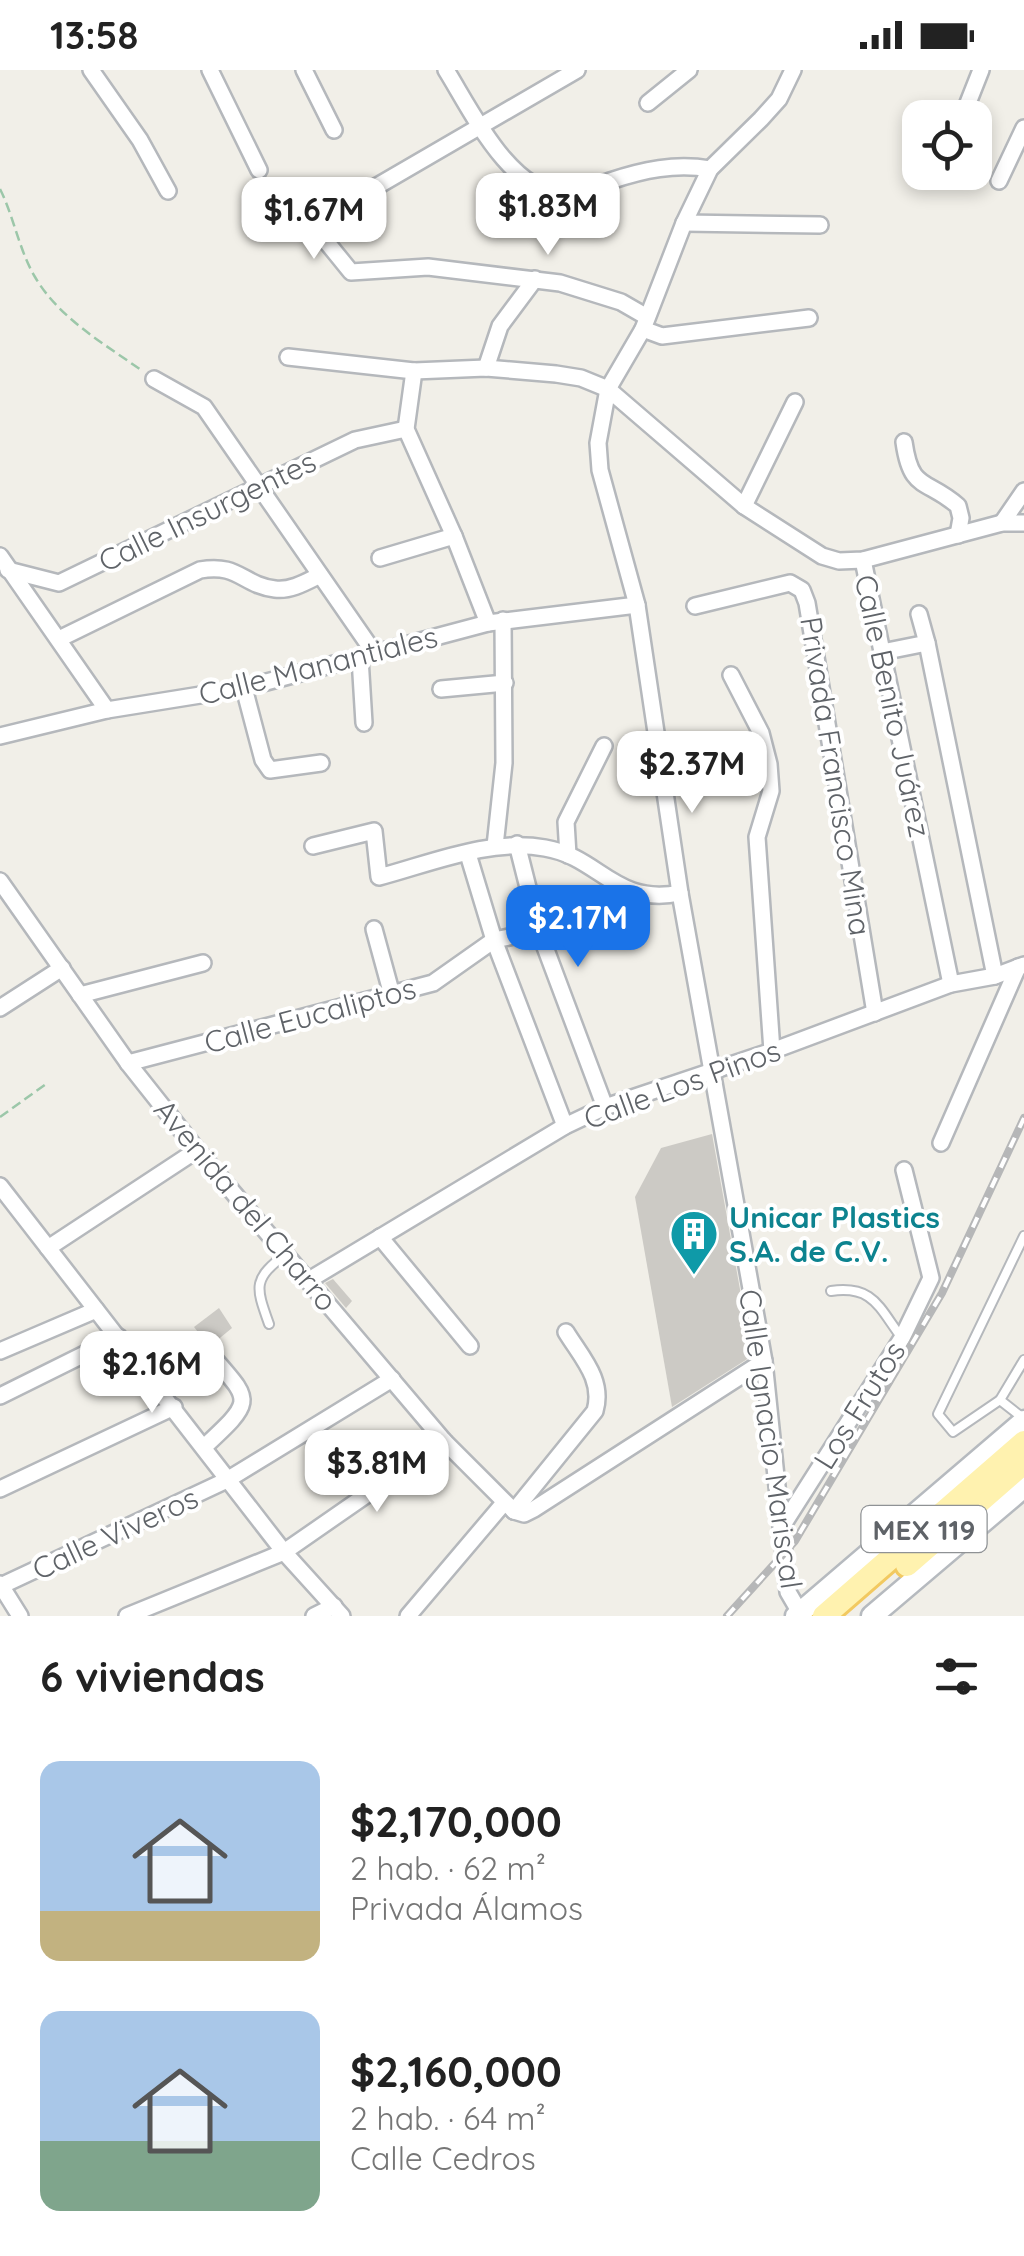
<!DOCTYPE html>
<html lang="es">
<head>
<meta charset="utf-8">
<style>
	:root { --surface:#fff; --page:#f2f2f2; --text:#222; --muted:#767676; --accent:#1a73e8 }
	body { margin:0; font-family:Quicksand,sans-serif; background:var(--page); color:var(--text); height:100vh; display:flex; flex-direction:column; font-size:38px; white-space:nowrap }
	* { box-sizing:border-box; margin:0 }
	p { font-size:32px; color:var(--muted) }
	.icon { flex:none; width:55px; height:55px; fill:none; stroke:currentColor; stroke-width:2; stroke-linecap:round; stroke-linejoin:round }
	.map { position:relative; height:1546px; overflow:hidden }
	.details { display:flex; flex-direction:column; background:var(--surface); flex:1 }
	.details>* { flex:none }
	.buttons { position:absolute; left:902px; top:30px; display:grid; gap:20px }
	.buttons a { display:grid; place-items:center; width:90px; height:90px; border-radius:20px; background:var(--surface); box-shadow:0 5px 15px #0003; font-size:50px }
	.price { position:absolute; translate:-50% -85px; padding:0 22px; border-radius:20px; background:#fff; color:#222; font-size:32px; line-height:65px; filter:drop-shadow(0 2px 5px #0008) }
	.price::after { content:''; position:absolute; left:50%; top:60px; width:30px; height:22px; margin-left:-15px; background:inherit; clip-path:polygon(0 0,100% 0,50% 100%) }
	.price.on { background:var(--accent); color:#fff }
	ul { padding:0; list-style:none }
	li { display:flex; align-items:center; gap:30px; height:250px; padding:0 40px }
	li span { display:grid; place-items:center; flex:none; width:280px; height:200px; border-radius:20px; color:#555 }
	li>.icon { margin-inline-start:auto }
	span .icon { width:120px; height:120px; fill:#fffc; stroke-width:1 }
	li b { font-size:42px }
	h2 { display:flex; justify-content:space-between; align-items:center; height:120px; padding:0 40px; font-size:42px }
	.status { display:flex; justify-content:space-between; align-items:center; height:70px; padding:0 50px; background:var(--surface); direction:ltr }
	.status svg { height:28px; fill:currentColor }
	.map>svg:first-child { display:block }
</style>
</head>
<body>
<div class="status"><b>13:58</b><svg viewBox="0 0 49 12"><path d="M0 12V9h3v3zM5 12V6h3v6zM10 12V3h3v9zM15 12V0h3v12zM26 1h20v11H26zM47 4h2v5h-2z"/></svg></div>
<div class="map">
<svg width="1024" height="1546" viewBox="0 0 1024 1546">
	<rect width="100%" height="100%" fill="#f1efe8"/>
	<g fill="#cccac5">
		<polygon points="712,1064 752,1286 672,1337 635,1127 661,1078"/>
		<polygon points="333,1209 352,1231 346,1238 325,1213"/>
		<polygon points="219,1238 232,1258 215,1272 202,1267 194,1257"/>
	</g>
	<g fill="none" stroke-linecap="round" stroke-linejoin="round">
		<g stroke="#b5b8bc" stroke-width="12">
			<g id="service">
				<path d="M 831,1221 C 874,1215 879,1238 902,1268"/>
				<path d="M 269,1254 C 255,1215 253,1209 287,1183"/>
				<polyline points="1000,1330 953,1362 938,1344 1024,1166"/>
				<polyline points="1023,1348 1000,1330 1024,1290"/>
			</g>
		</g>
		<g stroke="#b5b8bc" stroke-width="20">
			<g id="minor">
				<polyline points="91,0 140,70 168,121"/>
				<polyline points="210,0 259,100"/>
				<polyline points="304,0 334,60"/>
				<path d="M 446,0 C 471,40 511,125 565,124 C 580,124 596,116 610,111 C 643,100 675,93 710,99"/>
				<polyline points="577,0 312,154 351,202 428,197 560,213 621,232 647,247"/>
				<polyline points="793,0 779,29 761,49 710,99 684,153 643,259 608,319 598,373 600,400 637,535 680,823 764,1291 788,1522 802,1546"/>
				<polyline points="648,33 689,0"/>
				<polyline points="966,38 981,0"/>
				<polyline points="999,111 1024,58"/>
				<polyline points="684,153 820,155"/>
				<polyline points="643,259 662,266 809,248"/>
				<polyline points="288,287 414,301 486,298 556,304 581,308 608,319 744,436 822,486 839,491 863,490 1002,453 1024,453"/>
				<polyline points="486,298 500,256 535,209"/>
				<polyline points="414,301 406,359 454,466 488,553"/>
				<polyline points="154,309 204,337 375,584"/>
				<path d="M 904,372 C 911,422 926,408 958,436 L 961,448 L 958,465"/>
				<polyline points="744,436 795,332"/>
				<polyline points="1002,453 1024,421"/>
				<polyline points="0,486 107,640"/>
				<polyline points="380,488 454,466"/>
				<polyline points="863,490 951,914"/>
				<polyline points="8,500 59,513 355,370 406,359"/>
				<polyline points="695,536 790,513 802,520 807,533 875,943"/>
				<polyline points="919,544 927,573 995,906"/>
				<path d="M 59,569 L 200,500 C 239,493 242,515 275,519 C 291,521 306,512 320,505"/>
				<polyline points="882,582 927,573"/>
				<polyline points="360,588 364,653"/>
				<polyline points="731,605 761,663 769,694 771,721 757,767 772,981"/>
				<polyline points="244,618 263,690 270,700 321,693"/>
				<polyline points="441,619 505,613"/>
				<polyline points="0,666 107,640 244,618 488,553 637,535"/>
				<polyline points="517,774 539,861 605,1037"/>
				<path d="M 313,776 L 374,761 L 379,807 C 432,793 490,768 545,778 C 600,787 614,836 680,823"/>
				<polyline points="495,776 504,693 503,550"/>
				<polyline points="468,784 494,870 565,1056"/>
				<polyline points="568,785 566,752 604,676"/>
				<polyline points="0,811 128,993 197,1080 444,1371 514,1441"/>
				<polyline points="374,859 392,925"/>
				<polyline points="80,925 203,893"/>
				<polyline points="0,938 62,898"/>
				<polyline points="128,993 433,913 494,870 539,861"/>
				<polyline points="941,1073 1018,897"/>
				<polyline points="0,1116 284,1482 342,1546"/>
				<polyline points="380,1167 470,1276"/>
				<polyline points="48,1178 197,1080"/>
				<polyline points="309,1210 565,1056 605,1037 772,981 951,914 995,906 1024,895"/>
				<polyline points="0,1281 96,1240"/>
				<polyline points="0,1326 119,1267"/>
				<path d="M 204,1377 C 258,1327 251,1332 205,1278"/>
				<polyline points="0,1419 174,1337"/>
				<polyline points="514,1441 524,1444 534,1439 764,1291"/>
				<path d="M 514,1441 L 595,1341 C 604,1310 582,1288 566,1262"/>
				<polyline points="781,1458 902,1268 931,1208 904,1100"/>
				<polyline points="0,1514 20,1546"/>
				<polyline points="3,1515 227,1410 392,1309"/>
				<polyline points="127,1546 284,1482 444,1371"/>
				<polyline points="314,1546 334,1536"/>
				<polyline points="408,1546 503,1434"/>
			</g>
		</g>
		<g stroke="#b6babf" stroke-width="25">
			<g id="secondary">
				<polyline points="796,1546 1024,1351"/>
				<polyline points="872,1546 1024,1417"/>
			</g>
		</g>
		<g stroke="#f2c960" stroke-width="28">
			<g id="primary">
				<polyline points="907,1495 1024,1393"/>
				<polyline points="824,1546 1024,1372"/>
			</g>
		</g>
		<g stroke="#9cc7a9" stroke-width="2.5" stroke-dasharray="10 5" stroke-linecap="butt">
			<path d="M 0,119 C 14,147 19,180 35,207 C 59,248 103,273 141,300"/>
			<polyline points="0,1047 46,1014"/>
		</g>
		<use href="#service" stroke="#fff" stroke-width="8"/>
		<use href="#minor" stroke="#fff" stroke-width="15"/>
		<use href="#secondary" stroke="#fff" stroke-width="20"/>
		<use href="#primary" stroke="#fff2af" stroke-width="22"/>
		<g stroke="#b6b7b8" stroke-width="8">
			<polyline id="rail" points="727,1546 795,1471 942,1223 1024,1048"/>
		</g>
		<use href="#rail" stroke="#fff" stroke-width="4" stroke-dasharray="11" stroke-linecap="butt"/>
	</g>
	<defs>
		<g id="building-pin" transform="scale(2.5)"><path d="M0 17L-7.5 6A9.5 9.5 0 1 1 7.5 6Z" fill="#0f9aa8" stroke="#fff"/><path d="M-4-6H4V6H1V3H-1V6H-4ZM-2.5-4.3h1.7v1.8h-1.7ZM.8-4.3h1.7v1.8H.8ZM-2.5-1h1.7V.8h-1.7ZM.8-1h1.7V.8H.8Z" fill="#fff"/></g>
	</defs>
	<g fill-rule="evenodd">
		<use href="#building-pin" x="694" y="1164"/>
	</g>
	<g text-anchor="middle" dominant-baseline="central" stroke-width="8" stroke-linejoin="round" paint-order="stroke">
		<rect fill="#fff" stroke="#8f9295" stroke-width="2.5" x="861.5" y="1436" width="125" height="46" rx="8"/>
		<g font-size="28" font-weight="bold" fill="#5f6368">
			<text x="924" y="1459">MEX 119</text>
		</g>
		<g font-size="30" fill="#5f6368" stroke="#fff">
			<text transform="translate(207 441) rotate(-26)">Calle Insurgentes</text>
			<text transform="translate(318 595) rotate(-14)">Calle Manantiales</text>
			<text transform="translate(893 636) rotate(78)">Calle Benito Juárez</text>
			<text transform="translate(836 706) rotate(81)">Privada Francisco Mina</text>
			<text transform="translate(310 945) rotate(-15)">Calle Eucaliptos</text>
			<text transform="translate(682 1014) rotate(-20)">Calle Los Pinos</text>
			<text transform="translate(246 1135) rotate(50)">Avenida del Charro</text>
			<text transform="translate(859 1335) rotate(-58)">Los Frutos</text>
			<text transform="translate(771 1369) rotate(82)">Calle Ignacio Mariscal</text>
			<text transform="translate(115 1463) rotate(-25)">Calle Viveros</text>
		</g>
		<g font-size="30" font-weight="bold" fill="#0d838f" stroke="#fff" text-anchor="start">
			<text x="729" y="1147">Unicar Plastics<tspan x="729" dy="34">S.A. de C.V.</tspan></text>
		</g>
	</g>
</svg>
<div class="buttons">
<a><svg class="icon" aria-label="locate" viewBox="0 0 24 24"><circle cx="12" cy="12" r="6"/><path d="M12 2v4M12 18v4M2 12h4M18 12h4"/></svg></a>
</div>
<b class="price" style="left:548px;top:188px">$1.83M</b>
<b class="price" style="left:314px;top:192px">$1.67M</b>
<b class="price" style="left:692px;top:746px">$2.37M</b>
<b class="price on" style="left:578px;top:900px">$2.17M</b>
<b class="price" style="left:152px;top:1346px">$2.16M</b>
<b class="price" style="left:377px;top:1445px">$3.81M</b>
</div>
<section class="details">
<h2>6 viviendas<svg class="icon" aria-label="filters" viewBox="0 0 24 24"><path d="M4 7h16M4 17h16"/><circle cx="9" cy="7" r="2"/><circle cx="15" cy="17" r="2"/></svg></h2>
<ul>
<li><span style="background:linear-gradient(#a9c7e8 75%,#c2b280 0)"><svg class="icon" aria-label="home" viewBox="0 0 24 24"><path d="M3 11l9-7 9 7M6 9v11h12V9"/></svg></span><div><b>$2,170,000</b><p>2 hab. · 62 m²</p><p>Privada Álamos</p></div></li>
<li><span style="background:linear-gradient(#a9c7e8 65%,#7fa58c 0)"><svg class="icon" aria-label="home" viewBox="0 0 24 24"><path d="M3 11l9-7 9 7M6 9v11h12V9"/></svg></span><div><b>$2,160,000</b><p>2 hab. · 64 m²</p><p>Calle Cedros</p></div></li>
</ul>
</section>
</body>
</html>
